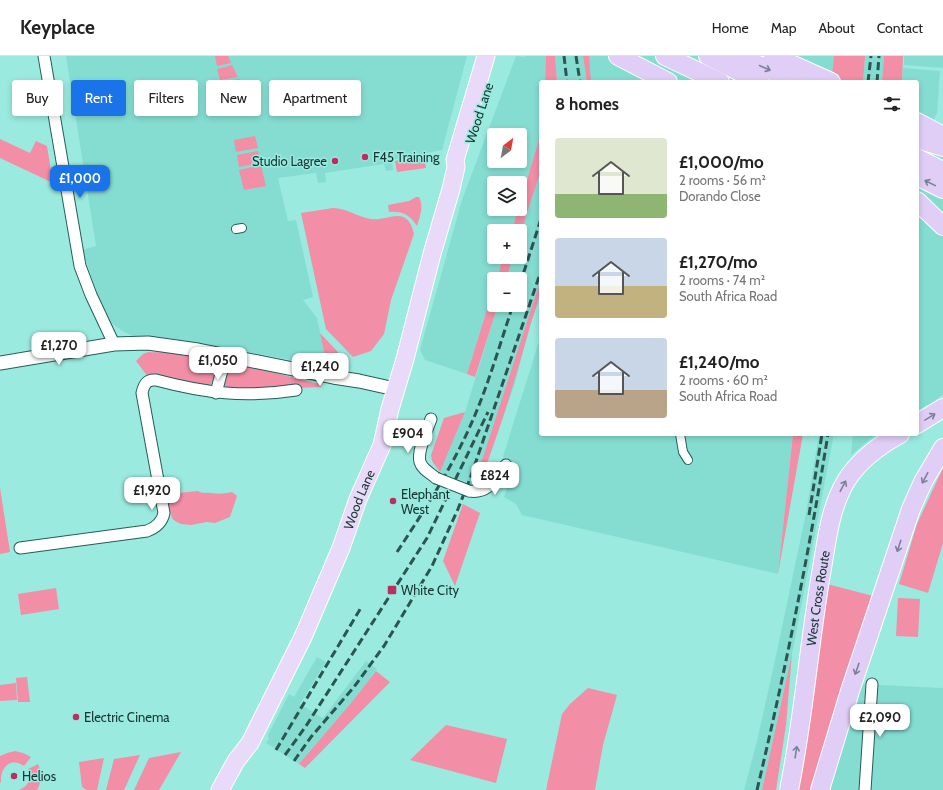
<!DOCTYPE html>
<html lang="en">
<head>
<meta charset="utf-8">
<style>
	:root { --surface:#fff; --page:#f6f6f6; --text:#222; --muted:#767676; --line:#e0e0e0; --accent:#1a73e8 }
	body { margin:0; font-family:Cabin,sans-serif; background:var(--page); color:var(--text); height:100vh; display:flex; flex-direction:column; font-size:15px; white-space:nowrap }
	* { box-sizing:border-box; margin:0 }
	p { font-size:13px; color:var(--muted) }
	.icon { flex:none; width:22px; height:22px; fill:none; stroke:currentColor; stroke-width:2; stroke-linecap:round; stroke-linejoin:round }
	.map { position:relative; flex:1; overflow:hidden }
	.drawer { position:absolute; left:539px; top:24px; width:380px; height:356px; display:flex; flex-direction:column; background:var(--surface); border-radius:4px; box-shadow:0 2px 6px #0003 }
	.drawer>* { flex:none }
	.top-card { position:absolute; left:12px; top:24px; width:380px; height:36px; display:flex; gap:8px }
	.needle { width:26px; rotate:32deg }
	.tools { position:absolute; left:487px; top:72px; display:grid; gap:8px }
	.tools a { display:grid; place-items:center; width:40px; height:40px; border-radius:4px; background:var(--surface); box-shadow:0 2px 6px #0003; font-size:20px }
	.price { position:absolute; translate:-50% -34px; padding:0 9px; border-radius:8px; background:#fff; color:#222; font-size:13px; line-height:26px; filter:drop-shadow(0 1px 2px #0008) }
	.price::after { content:''; position:absolute; left:50%; top:24px; width:12px; height:9px; margin-left:-6px; background:inherit; clip-path:polygon(0 0,100% 0,50% 100%) }
	.price.selected { background:var(--accent); color:#fff }
	ul { padding:0; list-style:none }
	li { display:flex; align-items:center; gap:12px; height:100px; padding:0 16px }
	li span { display:grid; place-items:center; flex:none; width:112px; height:80px; border-radius:4px; color:#555 }
	li>.icon { margin-inline-start:auto }
	span .icon { width:48px; height:48px; fill:#fffc; stroke-width:1 }
	li b { font-size:17px }
	h2 { display:flex; justify-content:space-between; align-items:center; height:48px; padding:0 16px; font-size:17px }
	.chip { padding:0 14px; border-radius:4px; background:var(--surface); box-shadow:0 2px 6px #0003; font-size:14px; line-height:36px }
	.chip.selected { background:var(--accent); color:#fff }
	header { display:flex; align-items:center; gap:24px; box-sizing:border-box; height:56px; padding:0 20px; background:var(--surface); border-bottom:1px solid var(--line) }
	header strong { font-size:19px }
	nav { display:flex; gap:22px; margin-inline-start:auto; font-size:14px }
	.map>svg:first-child { display:block }
</style>
</head>
<body>
<header>
<strong>Keyplace</strong>
<nav><a>Home</a><a>Map</a><a>About</a><a>Contact</a></nav>
</header>
<div class="map">
<svg width="943" height="734" viewBox="0 0 943 734">
	<rect width="100%" height="100%" fill="#9beadf"/>
	<g fill="#85ddd2" fill-rule="evenodd">
		<polygon points="66,0 467,0 442,94 392,104 393,114 386,115 384,108 325,117 326,126 318,127 316,117 278,122 288,165 296,164 313,241 303,244 317,262 326,305 325,310 174,283 157,281 135,281 124,276 111,267 100,245 82,194 96,190"/>
		<path d="M 516,0 L 524,1 L 525,0 L 546,0 L 545,26 L 541,26 L 541,76 L 520,148 L 520,127 L 494,127 L 494,153 L 518,153 L 512,175 L 494,175 L 494,201 L 503,201 L 497,223 L 494,223 L 494,231 L 467,318 L 425,304 L 420,294 L 462,144 ZM 494,79 L 520,79 L 520,105 L 494,105 Z"/>
		<polygon points="555,0 583,0 587,26 557,26"/>
		<polygon points="585,0 834,0 831,26 591,26"/>
		<polygon points="865,0 884,0 882,26 863,26"/>
		<polygon points="904,0 943,0 943,12 904,9"/>
		<polygon points="903,12 940,15 937,57 931,69 943,77 943,338 936,344 917,355 917,26 902,26"/>
		<polygon points="541,114 541,237 530,270 514,330 501,367 481,423 474,429 440,416 465,356 498,249 520,249 520,223 506,223 513,201 520,201 520,179"/>
		<polygon points="541,279 541,378 793,378 778,518 522,459 516,448 504,441 514,411 501,407"/>
		<polygon points="819,378 834,378 792,598 762,734 744,734 757,685 777,595 806,457"/>
		<polygon points="853,378 876,378 851,399"/>
		<polygon points="317,601 326,606 300,648 323,662 366,605 377,613 351,647 299,708 266,687 269,683 268,679 289,638 294,641"/>
		<polygon points="862,628 943,632 943,734 830,734"/>
	</g>
	<g fill="#f28ea5">
		<polygon points="215,0 228,0 231,7 217,10"/>
		<polygon points="546,0 555,0 557,26 545,26"/>
		<polygon points="583,0 589,0 591,26 587,26"/>
		<polygon points="834,0 865,0 863,26 831,26"/>
		<polygon points="884,0 903,0 902,26 882,26"/>
		<polygon points="232,9 238,21 220,24 217,13"/>
		<polygon points="239,23 245,34 223,39 221,27"/>
		<polygon points="541,76 541,114 520,179 520,175 512,175 518,153 520,153 520,148"/>
		<polygon points="255,80 258,92 236,96 234,84"/>
		<polygon points="0,83 30,97 36,85 47,90 53,127 0,102"/>
		<polygon points="258,95 261,107 239,111 237,99"/>
		<polygon points="424,100 426,112 397,116 395,105"/>
		<polygon points="261,109 266,130 244,134 239,114"/>
		<path d="M 416,141 L 419,141 C 424,151 420,160 417,170 C 410,159 402,155 389,156 L 388,149 L 409,145 Z"/>
		<path d="M 333,152 C 346,152 358,161 371,163 C 388,166 407,147 414,178 L 391,244 L 384,278 L 371,295 L 353,301 L 326,273 L 301,157 Z"/>
		<polygon points="503,201 513,201 506,223 497,223"/>
		<path d="M 541,223 C 541,243 534,255 529,274 C 515,324 500,374 481,423 L 474,429 Z"/>
		<polygon points="494,231 494,249 498,249 475,321 467,318"/>
		<polygon points="320,277 337,295 342,304 325,310 326,305"/>
		<path d="M 148,296 C 163,297 217,293 215,315 C 215,321 213,325 209,330 L 148,321 L 136,305 L 143,298 Z"/>
		<path d="M 240,308 L 315,327 L 320,328 L 321,331 L 296,332 L 296,328 L 254,335 L 226,332 C 223,327 223,317 227,312 C 230,309 236,309 240,308 Z"/>
		<polygon points="465,356 440,416 432,405 431,399 444,362"/>
		<polygon points="793,378 803,378 778,518"/>
		<polygon points="943,412 943,487 928,537 899,528 917,468"/>
		<polygon points="0,432 10,496 0,498"/>
		<path d="M 198,435 C 203,438 206,436 211,437 C 218,438 224,438 232,436 L 237,440 L 230,461 L 215,467 L 207,466 L 191,469 L 181,468 L 175,465 L 172,462 L 168,446 L 178,437 Z"/>
		<polygon points="463,448 480,457 455,530 443,505"/>
		<polygon points="827,528 877,541 814,734 797,734"/>
		<polygon points="56,532 59,553 21,559 18,538"/>
		<polygon points="898,542 920,543 918,581 896,580"/>
		<polygon points="792,598 786,669 776,734 762,734"/>
		<polygon points="376,615 390,626 305,712 299,708 351,647"/>
		<polygon points="27,621 30,646 18,646 16,622"/>
		<polygon points="16,627 17,644 0,645 0,629"/>
		<polygon points="588,632 617,639 603,689 595,734 546,734 562,658 570,648"/>
		<polygon points="446,669 507,683 496,727 410,704"/>
		<path d="M 15,695 L 23,697 L 31,701 L 24,710 C 11,701 0,711 1,726 L 0,727 L 0,700 L 7,697 Z"/>
		<polygon points="181,696 159,734 134,734 149,702"/>
		<polygon points="140,699 124,734 106,734 114,703"/>
		<polygon points="104,702 97,734 87,734 82,731 79,706"/>
		<path d="M 38,708 C 42,717 42,725 37,734 L 19,734 C 29,730 31,723 28,713 Z"/>
	</g>
	<g fill="none" stroke-linecap="round" stroke-linejoin="round">
		<g stroke="#215e57" stroke-width="10">
			<g id="pedestrian">
				<polyline points="236,173 242,172"/>
				<polyline points="680,378 683,396 688,404"/>
			</g>
		</g>
		<g stroke="#215e57" stroke-width="13">
			<g id="minor">
				<polyline points="44,0 80,210 91,239 114,288"/>
				<polyline points="216,337 226,299"/>
				<path d="M 431,363 C 427,374 417,395 420,406 C 422,413 430,417 436,422"/>
				<path d="M 469,435 C 489,438 495,423 506,409"/>
				<path d="M 20,492 L 147,475 C 155,472 162,467 164,457 L 142,337 C 144,328 147,323 156,324 C 205,337 245,342 296,334"/>
				<polyline points="865,734 872,628"/>
			</g>
		</g>
		<g stroke="#215e57" stroke-width="15">
			<polyline id="tertiary" points="0,307 114,288 148,287 198,294 333,321 359,325 395,333"/>
		</g>
		<g stroke="#fff" stroke-width="19">
			<g id="primary">
				<path id="s1" d="M 220,734 L 236,705 L 250,687 L 303,581 L 341,492 L 358,443 L 382,389 L 390,353 L 405,303 L 432,198 L 451,133 L 456,111 L 455,104 L 486,0"/>
			</g>
		</g>
		<g stroke="#fff" stroke-width="20">
			<g id="trunk">
				<polyline points="618,0 668,26"/>
				<polyline points="665,0 720,26"/>
				<polyline points="708,0 760,26"/>
				<polyline points="733,0 761,10 796,26"/>
				<polyline points="773,0 831,26"/>
				<polyline points="917,66 943,80"/>
				<polyline points="917,83 943,91"/>
				<polyline points="917,102 943,115"/>
				<polyline points="917,120 943,133"/>
				<polyline points="917,145 943,170"/>
				<polyline points="917,368 943,352"/>
				<path id="s2" d="M 789,734 C 804,661 809,586 822,512 C 827,483 830,452 846,425 C 859,404 878,390 900,378"/>
				<polyline points="820,734 850,635 911,453 923,426 943,392"/>
			</g>
		</g>
		<use href="#pedestrian" stroke="#fff" stroke-width="8"/>
		<use href="#minor" stroke="#fff" stroke-width="11"/>
		<use href="#tertiary" stroke="#fff" stroke-width="13"/>
		<use href="#primary" stroke="#e8daf8" stroke-width="17"/>
		<use href="#trunk" stroke="#e0cef6" stroke-width="18"/>
		<g stroke="#2c5550" stroke-width="3" stroke-dasharray="8 4" stroke-linecap="butt">
			<polyline points="564,0 567,26"/>
			<polyline points="576,0 580,26"/>
			<polyline points="868,26 871,0"/>
			<polyline points="877,26 879,0"/>
			<polyline points="520,228 541,163"/>
			<polyline points="809,459 822,378"/>
			<path d="M 397,496 C 426,452 455,407 475,359 C 490,323 501,285 513,249"/>
			<polyline points="276,694 362,550"/>
			<polyline points="285,699 306,670 427,482 488,356"/>
			<polyline points="294,705 311,681 354,631 384,590 432,510 458,453 471,420 541,215"/>
			<path d="M 757,734 C 785,616 809,497 828,378"/>
		</g>
		<g stroke="#215e57" stroke-width="13" stroke-linecap="butt">
			<polyline id="minor-bridge" points="436,422 469,435"/>
		</g>
		<use href="#minor-bridge" stroke="#fff" stroke-width="11"/>
	</g>
	<defs><path id="oneway-shaft" d="M-6 0H5M1.5-3L5.5 0L1.5 3" fill="none" stroke-width="1.6" stroke-linecap="round" stroke-linejoin="round"/></defs>
	<g stroke="#7a8294">
		<use href="#oneway-shaft" transform="translate(765 12) rotate(24)"/>
		<use href="#oneway-shaft" transform="translate(930 127) rotate(-154)"/>
		<use href="#oneway-shaft" transform="translate(930 361) rotate(-31)"/>
		<use href="#oneway-shaft" transform="translate(925 422) rotate(118)"/>
		<use href="#oneway-shaft" transform="translate(843 430) rotate(-62)"/>
		<use href="#oneway-shaft" transform="translate(899 490) rotate(108)"/>
		<use href="#oneway-shaft" transform="translate(857 613) rotate(109)"/>
		<use href="#oneway-shaft" transform="translate(796 696) rotate(-81)"/>
	</g>
	<g fill="#bc2e5f" stroke="#9beadf" stroke-width="1.5">
		<circle cx="365" cy="101" r="4"/>
		<circle cx="335" cy="105" r="4"/>
		<circle cx="393" cy="445" r="4"/>
		<rect x="387" y="529" width="10" height="10" rx="2"/>
		<circle cx="76" cy="661" r="4"/>
		<circle cx="14" cy="720" r="4"/>
	</g>
	<g text-anchor="middle" dominant-baseline="central" stroke-width="3" stroke-linejoin="round" paint-order="stroke">
		<g font-size="13" fill="#143531" stroke="#9beadf">
			<text transform="translate(479 57) rotate(-72)">Wood Lane</text>
			<text stroke="none"><textPath href="#s1" startOffset="323">Wood Lane</textPath></text>
			<text stroke="none"><textPath href="#s2" startOffset="194">West Cross Route</textPath></text>
		</g>
		<g font-size="13" fill="#143531" stroke="#9beadf" text-anchor="start">
			<text x="373" y="101">F45 Training</text>
			<text x="327" y="105" text-anchor="end">Studio Lagree</text>
			<text x="401" y="438">Elephant<tspan x="401" dy="15">West</tspan></text>
			<text x="401" y="534">White City</text>
			<text x="84" y="661">Electric Cinema</text>
			<text x="22" y="720">Helios</text>
		</g>
	</g>
</svg>
<div class="tools">
<a><svg class="needle" viewBox="-14 -14 28 28"><path d="M0-13l5 13h-10z" fill="#e53935"/><path d="M0 13l5-13h-10z" fill="#767676"/></svg></a>
<a><svg class="icon" aria-label="layers" viewBox="0 0 24 24"><path d="M12 4l9 5-9 5-9-5zM3 14l9 5 9-5"/></svg></a>
<a>+</a>
<a>−</a>
</div>
<b class="price selected" style="left:80px;top:143px">£1,000</b>
<b class="price" style="left:59px;top:310px">£1,270</b>
<b class="price" style="left:218px;top:325px">£1,050</b>
<b class="price" style="left:320px;top:331px">£1,240</b>
<b class="price" style="left:408px;top:398px">£904</b>
<b class="price" style="left:495px;top:440px">£824</b>
<b class="price" style="left:152px;top:455px">£1,920</b>
<b class="price" style="left:880px;top:682px">£2,090</b>
<div class="top-card">
<a class="chip">Buy</a>
<a class="chip selected">Rent</a>
<a class="chip">Filters</a>
<a class="chip">New</a>
<a class="chip">Apartment</a>
</div>
<section class="drawer">
<h2>8 homes<svg class="icon" aria-label="filters" viewBox="0 0 24 24"><path d="M4 7h16M4 17h16"/><circle cx="9" cy="7" r="2"/><circle cx="15" cy="17" r="2"/></svg></h2>
<ul>
<li><span style="background:linear-gradient(#dfe7d0 70%,#8fb573 0)"><svg class="icon" aria-label="home" viewBox="0 0 24 24"><path d="M3 11l9-7 9 7M6 9v11h12V9"/></svg></span><div><b>£1,000/mo</b><p>2 rooms · 56 m²</p><p>Dorando Close</p></div></li>
<li><span style="background:linear-gradient(#c9d6e8 60%,#c2b280 0)"><svg class="icon" aria-label="home" viewBox="0 0 24 24"><path d="M3 11l9-7 9 7M6 9v11h12V9"/></svg></span><div><b>£1,270/mo</b><p>2 rooms · 74 m²</p><p>South Africa Road</p></div></li>
<li><span style="background:linear-gradient(#c9d6e8 65%,#b9a48a 0)"><svg class="icon" aria-label="home" viewBox="0 0 24 24"><path d="M3 11l9-7 9 7M6 9v11h12V9"/></svg></span><div><b>£1,240/mo</b><p>2 rooms · 60 m²</p><p>South Africa Road</p></div></li>
</ul>
</section>
</div>
</body>
</html>
